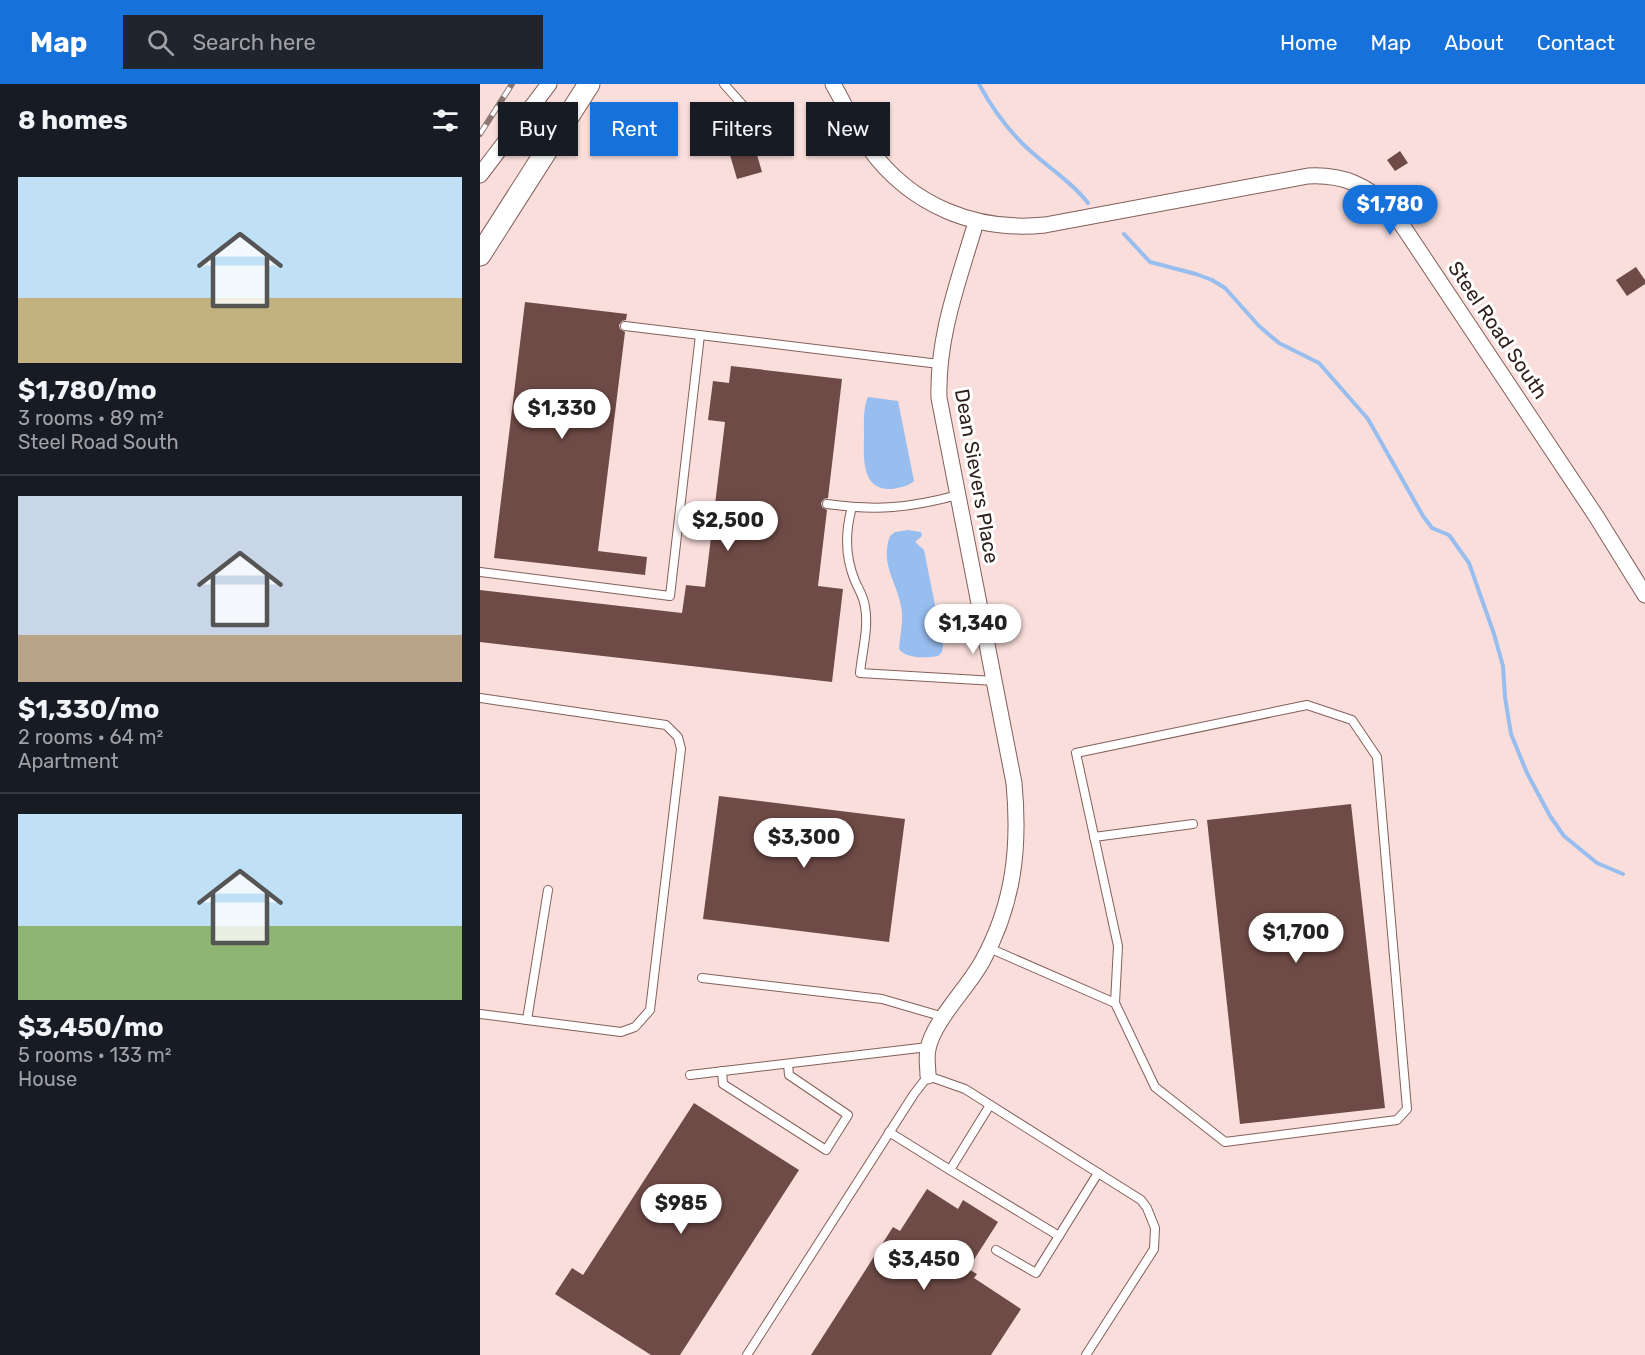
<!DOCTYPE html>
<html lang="en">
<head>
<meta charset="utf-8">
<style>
	:root { --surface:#171b24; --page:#20242c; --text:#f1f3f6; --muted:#9ea1a6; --line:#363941; --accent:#1771da }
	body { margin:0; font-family:Rubik,sans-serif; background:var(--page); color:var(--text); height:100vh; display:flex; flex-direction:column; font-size:22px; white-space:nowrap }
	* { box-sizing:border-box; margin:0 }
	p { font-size:20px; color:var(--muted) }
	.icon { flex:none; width:33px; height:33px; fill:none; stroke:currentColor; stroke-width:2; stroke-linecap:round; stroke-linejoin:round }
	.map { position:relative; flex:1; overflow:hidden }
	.panel { display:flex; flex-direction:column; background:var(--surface); width:480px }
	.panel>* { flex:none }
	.hud { position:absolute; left:18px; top:18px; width:570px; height:54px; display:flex; gap:12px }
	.price { position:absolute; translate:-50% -51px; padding:0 14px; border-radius:21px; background:#fff; color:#222; font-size:20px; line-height:39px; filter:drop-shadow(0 2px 3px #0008) }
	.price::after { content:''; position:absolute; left:50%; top:36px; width:18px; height:14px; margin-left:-9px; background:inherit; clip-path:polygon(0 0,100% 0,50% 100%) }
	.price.active { background:var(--accent); color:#fff }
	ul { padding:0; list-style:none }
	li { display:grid; align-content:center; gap:12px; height:318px; padding:0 18px }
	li+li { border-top:2px solid var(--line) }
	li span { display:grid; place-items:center; height:186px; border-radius:0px; color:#555 }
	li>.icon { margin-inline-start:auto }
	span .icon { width:108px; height:108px; fill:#fffc; stroke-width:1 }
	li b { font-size:26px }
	h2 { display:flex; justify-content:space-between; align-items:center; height:72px; padding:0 18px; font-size:26px }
	.pill { padding:0 21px; border-radius:0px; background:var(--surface); box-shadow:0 2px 4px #0004; font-size:21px; line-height:54px }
	.pill.active { background:var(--accent); color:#fff }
	header { display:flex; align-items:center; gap:36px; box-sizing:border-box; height:84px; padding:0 30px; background:var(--accent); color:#fff }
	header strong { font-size:28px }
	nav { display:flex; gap:33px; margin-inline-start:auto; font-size:21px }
	.search { width:420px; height:54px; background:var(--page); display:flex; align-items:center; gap:15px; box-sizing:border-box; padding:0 21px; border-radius:0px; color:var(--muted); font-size:22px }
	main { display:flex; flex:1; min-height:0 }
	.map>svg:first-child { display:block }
</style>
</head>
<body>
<header>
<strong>Map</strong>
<div class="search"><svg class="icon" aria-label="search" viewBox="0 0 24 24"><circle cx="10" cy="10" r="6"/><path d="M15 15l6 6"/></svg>Search here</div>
<nav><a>Home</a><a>Map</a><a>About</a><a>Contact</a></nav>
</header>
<main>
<section class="panel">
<h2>8 homes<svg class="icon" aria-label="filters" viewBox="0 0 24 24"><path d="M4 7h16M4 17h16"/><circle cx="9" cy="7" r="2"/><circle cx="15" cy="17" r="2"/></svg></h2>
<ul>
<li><span style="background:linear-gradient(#bfe0f5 65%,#c2b280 0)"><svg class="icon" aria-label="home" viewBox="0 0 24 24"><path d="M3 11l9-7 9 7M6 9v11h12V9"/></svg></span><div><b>$1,780/mo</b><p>3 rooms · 89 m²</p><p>Steel Road South</p></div></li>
<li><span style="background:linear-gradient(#c9d6e8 75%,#b9a48a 0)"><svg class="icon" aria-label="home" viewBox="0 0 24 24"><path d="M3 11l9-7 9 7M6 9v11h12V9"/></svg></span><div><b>$1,330/mo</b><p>2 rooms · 64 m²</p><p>Apartment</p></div></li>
<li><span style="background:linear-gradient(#bfe0f5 60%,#8fb573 0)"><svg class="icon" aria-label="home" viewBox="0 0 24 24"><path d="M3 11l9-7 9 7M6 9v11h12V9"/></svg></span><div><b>$3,450/mo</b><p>5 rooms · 133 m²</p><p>House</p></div></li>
</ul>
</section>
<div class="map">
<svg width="1165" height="1271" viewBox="0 0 1165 1271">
	<rect width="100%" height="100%" fill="#f9dedb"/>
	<g fill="#98bdef">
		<path d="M 388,313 L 418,317 L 434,397 C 429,402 419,404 412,405 C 380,407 384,372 384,350 C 384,338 383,324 388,313 Z"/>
		<path d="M 428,446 L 441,448 L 442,452 L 435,458 L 444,466 L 463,561 L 462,568 L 458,572 C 446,574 426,575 419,565 C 420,551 424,536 421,522 C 416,496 400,480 410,452 L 415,448 Z"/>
	</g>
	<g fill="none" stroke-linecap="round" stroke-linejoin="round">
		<g stroke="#98bdef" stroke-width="4">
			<path d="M 499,0 C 512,24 526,44 546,63 C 566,82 591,97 608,119"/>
			<polyline points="644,150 670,178 716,190 732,196 745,204 779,242 799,259 839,279 888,335 943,432 952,444 969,451 989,479 1014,550 1023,582 1025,613 1031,650 1047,689 1070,732 1084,752 1117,779 1143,790"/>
		</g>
	</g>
	<g fill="#6f4b47">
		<polygon points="275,64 282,88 257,95 250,71"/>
		<polygon points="920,67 928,79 915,87 907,76"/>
		<polygon points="1156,183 1165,196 1165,200 1147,212 1136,196"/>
		<polygon points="45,218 147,230 146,236 142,237 139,241 140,245 145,248 118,467 167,473 165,491 14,474"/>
		<polygon points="251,282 362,295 348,414 344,415 341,419 342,423 347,426 338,502 363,505 352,598 0,558 0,506 202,529 206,501 225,503 245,338 228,336 233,297 249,299"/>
		<polygon points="239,712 425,735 409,858 223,835"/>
		<polygon points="871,720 905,1024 760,1040 727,736"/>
		<polygon points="214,1019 319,1086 200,1271 171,1271 75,1210 92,1184 103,1191"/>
		<polygon points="447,1105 478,1125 483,1116 518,1138 488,1185 497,1190 494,1194 541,1225 511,1271 331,1271 413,1143 420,1147"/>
	</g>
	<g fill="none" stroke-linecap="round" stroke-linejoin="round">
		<g stroke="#845f5a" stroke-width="10">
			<g id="lane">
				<polyline points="244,0 268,27 301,56"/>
				<polyline points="145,242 459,280"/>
				<path d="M 347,420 C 397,427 429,424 478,411"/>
				<path d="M 372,423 C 365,448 365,473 375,497 C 379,506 384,513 385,523 C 389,543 382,568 380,589 L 515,597"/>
				<polyline points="0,488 190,512 220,251"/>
				<polyline points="0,614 186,641 198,653 201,665 170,926 155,943 141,948 47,936"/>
				<polyline points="614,753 713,740"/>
				<polyline points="509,864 635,919 675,1003 745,1058 917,1036 927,1025 897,673 872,636 827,621 596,669 638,862 635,919"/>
				<polyline points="222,894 402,915 464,933"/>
				<polyline points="0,930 47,936 68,806"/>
				<polyline points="242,987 243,1000 346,1066 368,1031 309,991 308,980"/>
				<polyline points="210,991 448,963"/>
				<polyline points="409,1048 470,1086 510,1021"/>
				<polyline points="470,1086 579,1152"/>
				<polyline points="516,1166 556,1189 618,1089"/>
				<polyline points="267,1271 434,1010 448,992 485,1005 661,1116 667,1124 675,1144 674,1165 606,1271"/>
			</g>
		</g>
		<g stroke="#845f5a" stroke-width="17">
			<g id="street">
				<path d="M 353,0 C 365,21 375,44 389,64 C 431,122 496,148 565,141 L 828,92 C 862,90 888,101 912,126 L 1116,432 L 1165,511"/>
				<polyline points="0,91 69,0"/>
				<path d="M 448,992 C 448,983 446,974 448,965 C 453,937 489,903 503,876 C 534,819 540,763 534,699 L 459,314 C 457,252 479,196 496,138"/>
			</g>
		</g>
		<g stroke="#845f5a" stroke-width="23">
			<polyline id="secondary" points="0,171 109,0"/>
		</g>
		<use href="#lane" stroke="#fff" stroke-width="8"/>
		<use href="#street" stroke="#fff" stroke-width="15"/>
		<use href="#secondary" stroke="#fff" stroke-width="21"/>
		<g stroke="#8c7775" stroke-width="6">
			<polyline id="rail" points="0,50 32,0"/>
		</g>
		<use href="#rail" stroke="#fff" stroke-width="4" stroke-dasharray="11" stroke-linecap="butt"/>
	</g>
	<g text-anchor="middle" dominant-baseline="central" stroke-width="6" stroke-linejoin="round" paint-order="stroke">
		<g font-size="20" fill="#30201e" stroke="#fff">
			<text transform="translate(1018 246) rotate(56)">Steel Road South</text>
			<text transform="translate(497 392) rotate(80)">Dean Sievers Place</text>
		</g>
	</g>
</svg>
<b class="price active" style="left:910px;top:152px">$1,780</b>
<b class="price" style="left:82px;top:356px">$1,330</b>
<b class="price" style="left:248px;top:468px">$2,500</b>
<b class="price" style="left:493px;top:571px">$1,340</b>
<b class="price" style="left:324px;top:785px">$3,300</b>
<b class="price" style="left:816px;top:880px">$1,700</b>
<b class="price" style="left:201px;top:1151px">$985</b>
<b class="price" style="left:444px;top:1207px">$3,450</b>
<div class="hud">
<a class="pill">Buy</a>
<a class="pill active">Rent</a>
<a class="pill">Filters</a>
<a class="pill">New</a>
</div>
</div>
</main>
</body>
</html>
